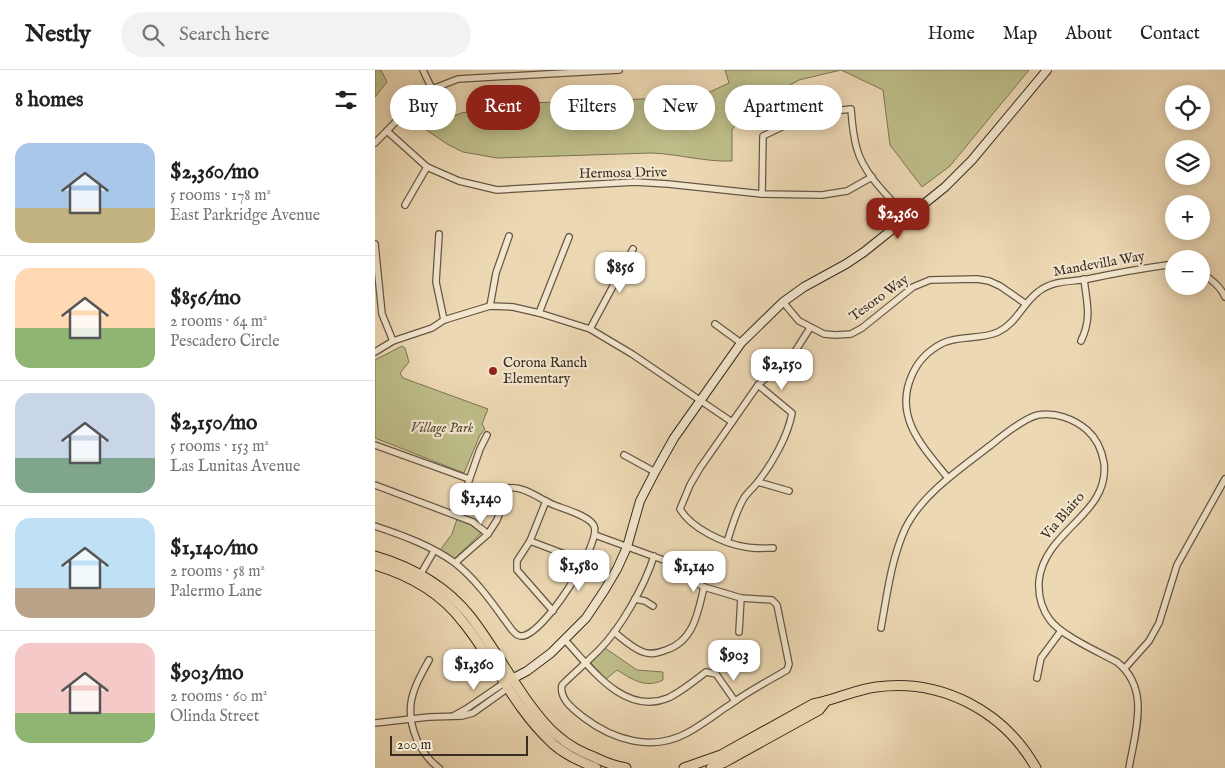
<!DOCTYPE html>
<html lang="en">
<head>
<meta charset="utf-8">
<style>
	:root { --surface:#fff; --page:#f2f2f2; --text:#222; --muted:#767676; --line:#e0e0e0; --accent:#8f2418 }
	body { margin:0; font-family:"IM FELL English",serif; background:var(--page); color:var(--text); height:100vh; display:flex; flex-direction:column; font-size:19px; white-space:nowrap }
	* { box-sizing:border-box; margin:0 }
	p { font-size:16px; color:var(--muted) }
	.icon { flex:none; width:28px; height:28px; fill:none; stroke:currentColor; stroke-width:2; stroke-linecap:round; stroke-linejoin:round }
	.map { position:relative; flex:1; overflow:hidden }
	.sheet { display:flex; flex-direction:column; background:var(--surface); width:375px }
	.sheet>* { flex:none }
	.guide { position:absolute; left:15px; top:15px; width:475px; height:45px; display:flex; gap:10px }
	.fabs { position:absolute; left:790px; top:15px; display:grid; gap:10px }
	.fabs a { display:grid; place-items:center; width:45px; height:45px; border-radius:50%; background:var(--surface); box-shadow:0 2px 12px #0003; font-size:25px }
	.scale { position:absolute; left:15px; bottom:12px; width:138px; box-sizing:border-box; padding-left:5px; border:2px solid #3a2c20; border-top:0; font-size:14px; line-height:18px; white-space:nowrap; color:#3a2c20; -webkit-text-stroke:4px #f3e6ce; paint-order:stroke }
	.price { position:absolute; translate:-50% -42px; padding:0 11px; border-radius:10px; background:#fff; color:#222; font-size:16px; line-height:32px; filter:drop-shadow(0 1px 2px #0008) }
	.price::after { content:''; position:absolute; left:50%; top:30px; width:15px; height:11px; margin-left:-8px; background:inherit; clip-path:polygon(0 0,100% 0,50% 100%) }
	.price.current { background:var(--accent); color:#fff }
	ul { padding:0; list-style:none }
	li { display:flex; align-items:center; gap:15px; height:125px; padding:0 15px }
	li+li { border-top:1px solid var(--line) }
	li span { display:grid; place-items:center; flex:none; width:140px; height:100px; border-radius:15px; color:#555 }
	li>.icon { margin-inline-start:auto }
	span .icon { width:60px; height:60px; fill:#fffc; stroke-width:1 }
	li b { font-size:21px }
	h2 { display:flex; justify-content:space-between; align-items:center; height:60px; padding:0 15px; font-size:21px }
	.pill { padding:0 18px; border-radius:22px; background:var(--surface); box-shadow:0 2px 12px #0003; font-size:18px; line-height:45px }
	.pill.current { background:var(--accent); color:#fff }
	header { display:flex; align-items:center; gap:30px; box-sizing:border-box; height:70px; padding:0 25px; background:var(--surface); border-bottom:1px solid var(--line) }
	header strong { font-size:24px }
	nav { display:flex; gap:28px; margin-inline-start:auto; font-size:18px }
	.search { width:350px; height:45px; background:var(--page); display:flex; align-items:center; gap:12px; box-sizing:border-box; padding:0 18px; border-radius:28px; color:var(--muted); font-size:19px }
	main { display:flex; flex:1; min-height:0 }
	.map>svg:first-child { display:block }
</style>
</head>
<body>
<header>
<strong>Nestly</strong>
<div class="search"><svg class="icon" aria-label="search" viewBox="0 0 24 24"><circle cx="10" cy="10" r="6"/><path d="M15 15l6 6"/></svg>Search here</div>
<nav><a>Home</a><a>Map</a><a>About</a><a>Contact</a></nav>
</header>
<main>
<section class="sheet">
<h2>8 homes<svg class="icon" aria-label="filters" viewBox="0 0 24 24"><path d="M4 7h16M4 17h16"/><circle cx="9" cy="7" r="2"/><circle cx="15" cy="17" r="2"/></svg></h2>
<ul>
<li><span style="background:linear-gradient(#a9c7e8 65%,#c2b280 0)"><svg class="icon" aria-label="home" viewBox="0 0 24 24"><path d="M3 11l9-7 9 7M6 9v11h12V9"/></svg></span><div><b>$2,360/mo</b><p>5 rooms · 178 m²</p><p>East Parkridge Avenue</p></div></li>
<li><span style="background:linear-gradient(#ffd9b3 60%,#8fb573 0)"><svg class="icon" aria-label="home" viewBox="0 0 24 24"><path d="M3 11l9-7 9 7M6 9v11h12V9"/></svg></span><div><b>$856/mo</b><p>2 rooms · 64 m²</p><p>Pescadero Circle</p></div></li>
<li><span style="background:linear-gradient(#c9d6e8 65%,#7fa58c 0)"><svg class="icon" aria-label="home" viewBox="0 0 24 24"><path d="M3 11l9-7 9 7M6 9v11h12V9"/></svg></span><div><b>$2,150/mo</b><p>5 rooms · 153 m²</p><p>Las Lunitas Avenue</p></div></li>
<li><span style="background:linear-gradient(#bfe0f5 70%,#b9a48a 0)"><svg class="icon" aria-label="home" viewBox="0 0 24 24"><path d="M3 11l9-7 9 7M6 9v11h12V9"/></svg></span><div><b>$1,140/mo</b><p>2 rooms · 58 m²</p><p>Palermo Lane</p></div></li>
<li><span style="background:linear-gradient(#f6c9c9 70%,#8fb573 0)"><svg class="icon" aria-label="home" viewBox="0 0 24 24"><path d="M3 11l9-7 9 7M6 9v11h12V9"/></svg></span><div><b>$903/mo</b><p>2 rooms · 60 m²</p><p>Olinda Street</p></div></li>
</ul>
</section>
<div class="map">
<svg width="850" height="698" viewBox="0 0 850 698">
	<rect width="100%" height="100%" fill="#ecd8b3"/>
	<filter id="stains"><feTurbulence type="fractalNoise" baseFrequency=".004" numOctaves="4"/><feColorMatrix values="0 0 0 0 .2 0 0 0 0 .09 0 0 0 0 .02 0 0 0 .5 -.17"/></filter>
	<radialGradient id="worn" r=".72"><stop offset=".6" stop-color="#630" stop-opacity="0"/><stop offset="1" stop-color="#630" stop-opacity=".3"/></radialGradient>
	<g fill="#bdbd89" stroke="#7c7454">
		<polygon points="0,0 6,0 12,12 0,27"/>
		<path d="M 350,0 L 654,0 L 575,96 L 547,117 L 515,75 L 508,20 L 466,0 L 424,10 L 370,40 L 357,60 L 357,91 C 329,92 304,84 276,83 L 122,88 L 88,82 L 72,74 L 50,59 L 86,43 L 154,33 L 324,27 L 354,13 Z"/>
		<polygon points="27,276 30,278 34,292 25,303 28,308 113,339 107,354 110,359 105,365 89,403 0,368 0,290"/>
		<polygon points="82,449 94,454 106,463 79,489 65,480 77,464"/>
		<path d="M 230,578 L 262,600 L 288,602 L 288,610 C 270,619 257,609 242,600 L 231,609 L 216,593 Z"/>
	</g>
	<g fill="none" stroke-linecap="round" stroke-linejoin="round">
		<g stroke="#665745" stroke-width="8">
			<g id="street">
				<polyline points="48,0 57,19"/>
				<polyline points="12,61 52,97 84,111 122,120 260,112 293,114 387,124 447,125 472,121 497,107"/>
				<polyline points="0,73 44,28 57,19 83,9 244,0"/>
				<path d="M 387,124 L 388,66 L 434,44 L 476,39 C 477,52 478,66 482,79 C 489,105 515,128 533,148"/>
				<polyline points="30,135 52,97"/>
				<polyline points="64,164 61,212 69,250"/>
				<polyline points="0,174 7,244 18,271"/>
				<path d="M 826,203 C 835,208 846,217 850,227"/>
				<polyline points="408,232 424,251 449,264 461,265 476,264 487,258 538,217 555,210 602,209 614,211 625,216 651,234"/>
				<polyline points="115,236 121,203 134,166"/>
				<polyline points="164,243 194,167"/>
				<polyline points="340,254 366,273"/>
				<polyline points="215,259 258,179"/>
				<path d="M 706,271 C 717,248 712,234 709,209"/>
				<polyline points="0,282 18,271 57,258 69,250 115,236 138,237 164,243 215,259 257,284 357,352"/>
				<polyline points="0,375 94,409"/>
				<polyline points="249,385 280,402"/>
				<path d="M 573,408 C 548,377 518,347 537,305 C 543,291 554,280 568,273 C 585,265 606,270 623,262 C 642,253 647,234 663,222 C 678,210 695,212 713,209 C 741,203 770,198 799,194"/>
				<polyline points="383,412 414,421"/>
				<polyline points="0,415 98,452 113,464"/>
				<polyline points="171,431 155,471 142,491 142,500 178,541"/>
				<polyline points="82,445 105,379 112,365"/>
				<path d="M 0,456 C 27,465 57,476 80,493 C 103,511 120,537 137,560 C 140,563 142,566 146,566 C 168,567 227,473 219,456 C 215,446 189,439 179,435 C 164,429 150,416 134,418 L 122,450 L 113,464 L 80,493"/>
				<path d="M 220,465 L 294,492 L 318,511 L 329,517 L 366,528 L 397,530 L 402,535 L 414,594 L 412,600 C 393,611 374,621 356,634 C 342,643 327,655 312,663 C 277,682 238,670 208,647 C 198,639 184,629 187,615 C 199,603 212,592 224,580 C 246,558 270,515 279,486"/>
				<polyline points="155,471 208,491"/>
				<path d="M 352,472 C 357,457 361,441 369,428 C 373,422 378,418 382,413 C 397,394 413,366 417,343 L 383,315"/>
				<path d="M 398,478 C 389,478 380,479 371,477 C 349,474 316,458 305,439 L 315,415 L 325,398 L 383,315 L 419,283 L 435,258"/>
				<polyline points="44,507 59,481"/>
				<polyline points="260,529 270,531 278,536"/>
				<path d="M 506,558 C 512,525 516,490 530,459 C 546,425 586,398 616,375 C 627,366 649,348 663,345 C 681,342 699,349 712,360 C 721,368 727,381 729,393 C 735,445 669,460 664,511 C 663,526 666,538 675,550 C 687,566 724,582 742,592 C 776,619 760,662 754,698"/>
				<path d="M 239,562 C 248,569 257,578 268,582 C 276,585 283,583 291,580 C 319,571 323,542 329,517"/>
				<polyline points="364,562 366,528"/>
				<path d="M 190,570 C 216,598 249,646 293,628 C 306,622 319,611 331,602 L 341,604 L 360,631"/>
				<path d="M 54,590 C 47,603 38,618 36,633 C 33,657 45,684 64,698"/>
				<polyline points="750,598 774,571 784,553 802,495 850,409"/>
				<polyline points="662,608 666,588 686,561"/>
				<polyline points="80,645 91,639 129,613"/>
				<polyline points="0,653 54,647 87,646 98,643 133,618"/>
			</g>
		</g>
		<g stroke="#3a2c20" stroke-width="10">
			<polyline id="secondary" points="133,611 152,601 176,583 211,548 229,521 242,499 252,477 265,431 280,402 299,368 366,273 408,232 429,217 471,194 489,182 570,117 597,90 672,0"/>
		</g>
		<g stroke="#3a2c20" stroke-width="11">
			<g id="primary">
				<path d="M 0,486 C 37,497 71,516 95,546 C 116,573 133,604 153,632 C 162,644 171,657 183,666 C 193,675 206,682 219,687 C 229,692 240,696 251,698"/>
				<path d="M 0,495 C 34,505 66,523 88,552 C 119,590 139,637 175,671 C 188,684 205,691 221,698"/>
				<path d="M 309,698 L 346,685 L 438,634 C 460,630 479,620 501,617 C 566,608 629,641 661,698"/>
				<polyline points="336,698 350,692 444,640 451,631"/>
			</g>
		</g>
		<use href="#street" stroke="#f3e6ce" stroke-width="5.5"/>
		<use href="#secondary" stroke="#f3e6ce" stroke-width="8"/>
		<use href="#primary" stroke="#ecd8b3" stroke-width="9"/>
	</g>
	<circle fill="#8f2418" stroke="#f3e6ce" stroke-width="2" cx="118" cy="301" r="5"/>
	<g text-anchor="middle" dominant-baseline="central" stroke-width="4.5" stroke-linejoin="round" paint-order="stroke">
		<g font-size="14" fill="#3a2c20" stroke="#f3e6ce">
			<text transform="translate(248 103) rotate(-1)">Hermosa Drive</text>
			<text transform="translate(724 194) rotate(-10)">Mandevilla Way</text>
			<text transform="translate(504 228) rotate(-36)">Tesoro Way</text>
			<text transform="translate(688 446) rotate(-49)">Via Blairo</text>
		</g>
		<g font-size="14" fill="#3a2c20" stroke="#f3e6ce" text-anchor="start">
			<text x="128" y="293">Corona Ranch<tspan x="128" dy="16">Elementary</tspan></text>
		</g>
		<g font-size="14" font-style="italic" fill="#544935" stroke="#f3e6ce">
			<text x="67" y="358">Village Park</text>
		</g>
	</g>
	<rect width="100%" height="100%" filter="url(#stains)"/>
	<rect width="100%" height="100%" fill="url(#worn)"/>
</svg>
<div class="fabs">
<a><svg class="icon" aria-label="locate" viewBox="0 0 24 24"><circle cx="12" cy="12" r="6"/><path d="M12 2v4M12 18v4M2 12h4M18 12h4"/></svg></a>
<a><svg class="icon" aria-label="layers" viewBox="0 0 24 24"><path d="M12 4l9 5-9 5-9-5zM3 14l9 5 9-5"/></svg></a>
<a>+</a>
<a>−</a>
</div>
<div class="scale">200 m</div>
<b class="price current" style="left:523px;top:170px">$2,360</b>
<b class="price" style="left:245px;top:224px">$856</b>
<b class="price" style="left:407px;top:321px">$2,150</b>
<b class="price" style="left:106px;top:455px">$1,140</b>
<b class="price" style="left:204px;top:522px">$1,580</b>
<b class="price" style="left:319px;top:523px">$1,140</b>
<b class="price" style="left:359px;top:612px">$903</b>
<b class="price" style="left:99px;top:621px">$1,360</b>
<div class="guide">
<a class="pill">Buy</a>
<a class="pill current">Rent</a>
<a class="pill">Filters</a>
<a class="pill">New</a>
<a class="pill">Apartment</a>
</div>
</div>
</main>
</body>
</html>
